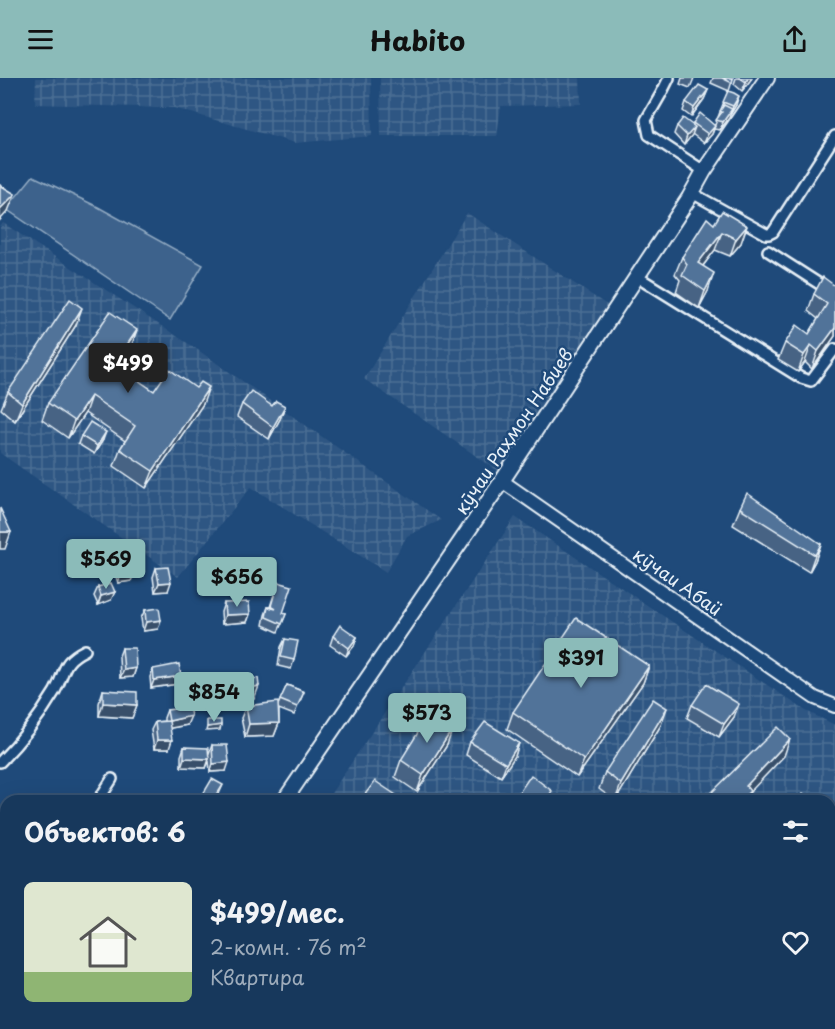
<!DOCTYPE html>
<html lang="ru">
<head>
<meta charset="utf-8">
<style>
	:root { --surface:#17385c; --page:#203f62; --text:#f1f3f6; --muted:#9eacbb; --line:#365272; --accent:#8bbbb9 }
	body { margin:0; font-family:"Playpen Sans",sans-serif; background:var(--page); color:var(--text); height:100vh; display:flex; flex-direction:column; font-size:22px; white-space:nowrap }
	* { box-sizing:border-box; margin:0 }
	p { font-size:20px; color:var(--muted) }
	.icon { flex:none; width:33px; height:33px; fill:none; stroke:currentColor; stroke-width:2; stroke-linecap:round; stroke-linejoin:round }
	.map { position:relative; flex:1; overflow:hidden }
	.details { position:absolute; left:0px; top:717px; width:836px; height:234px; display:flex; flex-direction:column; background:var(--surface); border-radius:18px 18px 0 0; box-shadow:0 6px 24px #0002,0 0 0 2px var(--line) }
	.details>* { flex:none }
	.price { position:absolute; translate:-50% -51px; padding:0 14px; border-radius:6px; background:var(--accent); color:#111; font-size:20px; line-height:39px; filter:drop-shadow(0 2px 3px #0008) }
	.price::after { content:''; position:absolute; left:50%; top:36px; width:18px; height:14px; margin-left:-9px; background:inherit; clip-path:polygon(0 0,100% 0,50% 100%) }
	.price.on { background:#222; color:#fff }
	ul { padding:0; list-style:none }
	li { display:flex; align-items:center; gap:18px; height:150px; padding:0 24px }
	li+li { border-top:2px solid var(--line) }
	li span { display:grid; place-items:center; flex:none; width:168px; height:120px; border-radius:9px; color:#555 }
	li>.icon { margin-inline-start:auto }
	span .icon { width:72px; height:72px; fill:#fffc; stroke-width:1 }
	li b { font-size:26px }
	h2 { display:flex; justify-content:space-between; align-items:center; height:72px; padding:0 24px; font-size:26px }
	header { display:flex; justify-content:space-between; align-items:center; height:78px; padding:0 24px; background:var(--accent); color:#111; font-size:27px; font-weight:700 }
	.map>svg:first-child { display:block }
</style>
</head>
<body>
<header><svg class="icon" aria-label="menu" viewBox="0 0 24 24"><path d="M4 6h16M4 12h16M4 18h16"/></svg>Habito<svg class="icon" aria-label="share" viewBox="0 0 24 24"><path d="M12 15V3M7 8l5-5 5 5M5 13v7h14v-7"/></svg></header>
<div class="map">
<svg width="835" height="951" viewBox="0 0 835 951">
	<defs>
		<pattern id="industrial-grid" width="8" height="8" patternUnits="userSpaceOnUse" patternTransform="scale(1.5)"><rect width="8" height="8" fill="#2e5683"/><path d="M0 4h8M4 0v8" fill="none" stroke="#4c6f95"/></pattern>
	</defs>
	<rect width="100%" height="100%" fill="#1f4a7a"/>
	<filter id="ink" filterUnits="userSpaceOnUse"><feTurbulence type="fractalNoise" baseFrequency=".0167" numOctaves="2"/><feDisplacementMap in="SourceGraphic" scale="12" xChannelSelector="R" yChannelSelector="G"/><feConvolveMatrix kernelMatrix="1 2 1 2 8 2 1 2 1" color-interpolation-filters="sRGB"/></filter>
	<g filter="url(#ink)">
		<g fill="url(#industrial-grid)">
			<polygon points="36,0 371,0 372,58 295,65 174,30 35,26"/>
			<polygon points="380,0 580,0 581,26 501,28 497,58 381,58"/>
			<polygon points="467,135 610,229 498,393 364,301"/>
			<polygon points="3,145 195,270 441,442 407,458 386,494 251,409 178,499 0,375 0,149"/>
			<polygon points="515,439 806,633 835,647 835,866 830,865 830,723 326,723"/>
			<polygon points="179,945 546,945 545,951 175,951"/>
		</g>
		<polygon fill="#3c628c" stroke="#92aac2" stroke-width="1.5" points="33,98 98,129 203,187 170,242 6,131"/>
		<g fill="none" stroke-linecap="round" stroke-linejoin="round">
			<g stroke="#e8f1f8" stroke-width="14">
				<g id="minor">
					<polyline points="669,0 661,16 646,42 649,57 704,93"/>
					<polyline points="692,115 766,156 769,156 773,154 835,58"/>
					<polyline points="768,173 835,216"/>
					<polyline points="638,199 801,300 811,303 835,271"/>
					<path d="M 0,684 C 21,663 40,638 55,613 C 66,593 61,584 85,572"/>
					<polyline points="98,723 112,701"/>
					<polyline points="0,784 6,788"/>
					<polyline points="0,879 6,869"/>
					<polyline points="33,951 37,945"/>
				</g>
			</g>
			<g stroke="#e8f1f8" stroke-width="16">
				<polyline id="tertiary" points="502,403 815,620 835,628"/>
			</g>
			<g stroke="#e8f1f8" stroke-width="18">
				<g id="secondary">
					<polyline points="284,723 502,403 689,120 704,93 767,0"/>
					<polyline points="130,951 134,945"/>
				</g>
			</g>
			<use href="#minor" stroke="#1f4a7a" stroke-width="9"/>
			<use href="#tertiary" stroke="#1f4a7a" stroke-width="12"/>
			<use href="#secondary" stroke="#1f4a7a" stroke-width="14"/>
		</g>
		<g fill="#466384" stroke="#e8f1f8" stroke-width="1.5">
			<polygon points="682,0 694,0 690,10 680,6"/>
			<polygon points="713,0 733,0 729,13 711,5"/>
			<polygon points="736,0 752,0 742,13 734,6"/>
			<polygon points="708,12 704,21 691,39 683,33 686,24"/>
			<polygon points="728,13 736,27 720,52 714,51 712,56 704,65 692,56 684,67 674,56 677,48 693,47 693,45 715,47"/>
			<polygon points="714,146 741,165 730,178 715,172 703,188 708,213 699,230 676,214 680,202 675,196 682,179"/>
			<polygon points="835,208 835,258 812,291 805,284 798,294 778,282 785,265 809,256 818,241 808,233 814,216"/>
			<polygon points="76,247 15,343 1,331 8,314"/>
			<polygon points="131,269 118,289 154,313 203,326 146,410 114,388 120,371 125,363 85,335 68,360 42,342 48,325"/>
			<polygon points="242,326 285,328 280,341 269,361 237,339"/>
			<polygon points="81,358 103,362 94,376 78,366"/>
			<polygon points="740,430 821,466 815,483 809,494 733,447"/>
			<polygon points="118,488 131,503 118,505 115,496"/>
			<polygon points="156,490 168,513 155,514 153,499"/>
			<polygon points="278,504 283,535 286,536 278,554 263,547 265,537 268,529 270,529"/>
			<polygon points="98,509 111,522 98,527 94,518"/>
			<polygon points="224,525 250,536 247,544 222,546 221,534"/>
			<polygon points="145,532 158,551 143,553 141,540"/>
			<polygon points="333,558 357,559 354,568 346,578 330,567"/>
			<polygon points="285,561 294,582 291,591 278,588 281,569"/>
			<polygon points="122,570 136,590 133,599 120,600 119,578"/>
			<polygon points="649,588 643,605 577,699 507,651 513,634"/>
			<polygon points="153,591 178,606 151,610 150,599"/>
			<polygon points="287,607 304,614 294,637 279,631 279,645 274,658 245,659 241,640 246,628 278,627"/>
			<polygon points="206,609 254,621 205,631 202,622"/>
			<polygon points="103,612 137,627 132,640 99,638 99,625"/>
			<polygon points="692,627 734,639 719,659 687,640"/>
			<polygon points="167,632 187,647 170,650 169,671 154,671 151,652 155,644 164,643 164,640"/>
			<polygon points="661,647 615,723 599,711 605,694"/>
			<polygon points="470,664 519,665 515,678 501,699 466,677"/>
			<polygon points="212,667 226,693 210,694 209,683 206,690 181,689 181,678 184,669 209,675"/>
			<polygon points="447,667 417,714 395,699 401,682"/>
			<polygon points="275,945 340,945 338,951 285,951"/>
			<polygon points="401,945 424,945 420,951 399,951"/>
			<polygon points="562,945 830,945 835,951 561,951"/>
		</g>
		<g fill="#39506b" stroke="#e8f1f8" stroke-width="1.5">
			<polygon points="748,0 752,0 742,13 746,4"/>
			<polygon points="708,12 704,21 691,39 694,30"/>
			<polygon points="739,18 736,27 730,37 733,28"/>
			<polygon points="732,31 729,40 720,52 723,44"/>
			<polygon points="715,48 712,56 704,65 708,56"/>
			<polygon points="695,49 692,57 684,67 687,58"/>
			<polygon points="15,116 8,133 0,142 0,131"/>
			<polygon points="747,148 741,165 730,178 736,161"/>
			<polygon points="722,154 715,172 692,202 698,185"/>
			<polygon points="714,195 708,213 699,230 705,213"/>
			<polygon points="82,230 76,247 15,343 22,326"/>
			<polygon points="835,250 835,258 812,291 818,273"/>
			<polygon points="137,252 131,269 108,303 114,286"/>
			<polygon points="811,267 805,284 798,294 804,277"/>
			<polygon points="209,309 203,326 146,410 153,393"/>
			<polygon points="91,318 85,335 68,360 74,343"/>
			<polygon points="285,328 280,341 269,361 273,349"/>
			<polygon points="106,354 103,362 94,376 97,368"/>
			<polygon points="0,454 11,454 5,471 0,471"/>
			<polygon points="821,466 815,483 809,494 815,477"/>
			<polygon points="135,494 131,503 118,505 121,496"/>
			<polygon points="171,504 168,513 155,514 159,505"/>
			<polygon points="115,514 111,522 98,527 101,518"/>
			<polygon points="250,536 247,544 222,546 225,537"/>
			<polygon points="161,542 158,551 143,553 146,544"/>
			<polygon points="357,559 354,568 346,578 349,570"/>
			<polygon points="649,588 643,605 577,699 584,682"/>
			<polygon points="136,590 133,599 120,600 124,592"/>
			<polygon points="181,598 178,606 151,610 154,602"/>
			<polygon points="259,608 254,621 205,631 209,618"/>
			<polygon points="103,625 137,627 132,640 99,638"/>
			<polygon points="739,626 734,639 719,659 724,646"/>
			<polygon points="667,630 661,647 615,723 621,706"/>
			<polygon points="191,638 187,647 166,651 169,643"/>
			<polygon points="279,645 274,658 245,659 249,646"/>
			<polygon points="221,647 220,652 206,653 207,649"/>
			<polygon points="453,650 447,667 417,714 423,697"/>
			<polygon points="790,661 784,678 750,714 746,723 740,723 746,708"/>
			<polygon points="157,662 172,662 169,671 154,671"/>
			<polygon points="519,665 515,678 501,699 506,686"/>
			<polygon points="184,680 209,681 206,690 181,689"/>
			<polygon points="229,684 226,693 210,694 213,686"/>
			<polygon points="223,707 219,716 215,723 213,723"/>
			<polygon points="835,759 835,770 830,776 830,765"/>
			<polygon points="835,799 835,807 830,812 830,804"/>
			<polygon points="421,945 424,945 420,951 418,951"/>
		</g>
		<g fill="#517399" stroke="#e8f1f8" stroke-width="1.5">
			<polygon points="722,0 733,0 732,5"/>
			<polygon points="740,0 748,0 746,4"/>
			<polygon points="699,7 708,12 694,30 686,24"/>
			<polygon points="728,13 734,15 739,18 733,28 723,24"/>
			<polygon points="724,27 732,31 723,44 716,42 722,34 720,33"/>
			<polygon points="700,35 715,48 708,56 693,45"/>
			<polygon points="683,40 695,49 687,58 677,48"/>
			<polygon points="0,107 15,116 0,131"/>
			<polygon points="722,133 747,148 736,161 722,154 698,185 714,195 705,213 682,197 687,186 682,179 707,140 714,146"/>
			<polygon points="823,199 835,208 835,250 818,273 811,267 804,277 785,265 797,247 809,256 827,226 814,216"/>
			<polygon points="70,221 82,230 22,326 8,314"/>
			<polygon points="110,234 137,252 114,286 154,313 169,291 196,310 201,304 209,309 153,393 120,371 135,348 91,318 74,343 48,325"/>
			<polygon points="251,313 272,328 276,323 285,328 273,349 242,326"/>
			<polygon points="90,344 106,354 97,368 81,358"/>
			<polygon points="747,415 821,466 815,477 740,430"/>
			<polygon points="0,430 11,454 0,454"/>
			<polygon points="132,485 135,494 121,496 118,488"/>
			<polygon points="168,489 171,504 159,505 156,490"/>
			<polygon points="278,504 292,508 283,535 286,536 282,546 266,539 268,529 276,531 271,528"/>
			<polygon points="111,505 115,514 101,518 98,509"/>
			<polygon points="249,524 250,536 225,537 224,525"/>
			<polygon points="159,530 161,542 146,544 145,532"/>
			<polygon points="576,540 649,588 584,682 513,634"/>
			<polygon points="340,547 357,559 349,570 333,558"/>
			<polygon points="285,561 298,563 294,582 281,579"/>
			<polygon points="122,570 135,570 136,590 124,592"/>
			<polygon points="179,586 181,598 154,602 153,591"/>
			<polygon points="258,600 259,608 209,618 206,609"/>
			<polygon points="706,606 739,626 724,646 692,627"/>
			<polygon points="287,607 304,614 297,629 280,622"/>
			<polygon points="103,612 137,614 137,627 103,625"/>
			<polygon points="653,621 667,630 621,706 605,694"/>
			<polygon points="278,624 279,645 249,646 246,628"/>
			<polygon points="189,629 191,638 169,643 167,632"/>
			<polygon points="430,635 453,650 423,697 401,682"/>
			<polygon points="207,642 221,642 221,647 207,649"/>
			<polygon points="169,643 172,662 157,662 155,644"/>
			<polygon points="485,644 519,665 506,686 470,664"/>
			<polygon points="778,649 790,661 746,708 750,713 740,723 703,723"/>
			<polygon points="212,667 227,667 229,684 213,686"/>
			<polygon points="184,669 208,670 209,681 184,680"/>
			<polygon points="531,697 552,713 546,723 513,723"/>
			<polygon points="212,701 223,707 213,723 199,723"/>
			<polygon points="375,703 405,723 360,723"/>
			<polygon points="803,716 811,723 796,723"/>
			<polygon points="317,720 323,723 315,723"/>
			<polygon points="830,735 835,741 835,759 830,765"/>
			<polygon points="835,781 835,799 830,804 830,786"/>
			<polygon points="830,864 835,865 835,951 564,951 565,945 830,945"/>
			<polygon points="309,945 339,945 334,951 318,951"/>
			<polygon points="412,945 421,945 419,949"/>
		</g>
	</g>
	<g text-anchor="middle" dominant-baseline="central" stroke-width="5" stroke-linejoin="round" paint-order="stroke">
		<g font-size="18" fill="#e8f1f8" stroke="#1f4a7a">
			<text transform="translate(513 353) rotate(-56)">кӯчаи Раҳмон Набиев</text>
			<text transform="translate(678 503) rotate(35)">кӯчаи Абаӣ</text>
		</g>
	</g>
</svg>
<b class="price on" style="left:128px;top:316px">$499</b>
<b class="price" style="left:106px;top:512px">$569</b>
<b class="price" style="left:237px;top:530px">$656</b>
<b class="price" style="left:581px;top:611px">$391</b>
<b class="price" style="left:214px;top:645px">$854</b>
<b class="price" style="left:427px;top:666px">$573</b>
<section class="details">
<h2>Объектов: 6<svg class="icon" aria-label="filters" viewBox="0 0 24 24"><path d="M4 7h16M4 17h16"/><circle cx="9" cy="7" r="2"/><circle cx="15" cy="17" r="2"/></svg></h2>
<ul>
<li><span style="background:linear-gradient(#dfe7d0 75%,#8fb573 0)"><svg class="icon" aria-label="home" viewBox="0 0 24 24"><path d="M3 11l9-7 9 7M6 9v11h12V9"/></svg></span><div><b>$499/мес.</b><p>2-комн. · 76 m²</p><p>Квартира</p></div><svg class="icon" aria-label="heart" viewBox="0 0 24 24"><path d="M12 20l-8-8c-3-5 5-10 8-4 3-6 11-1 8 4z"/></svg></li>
</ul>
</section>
</div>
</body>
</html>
